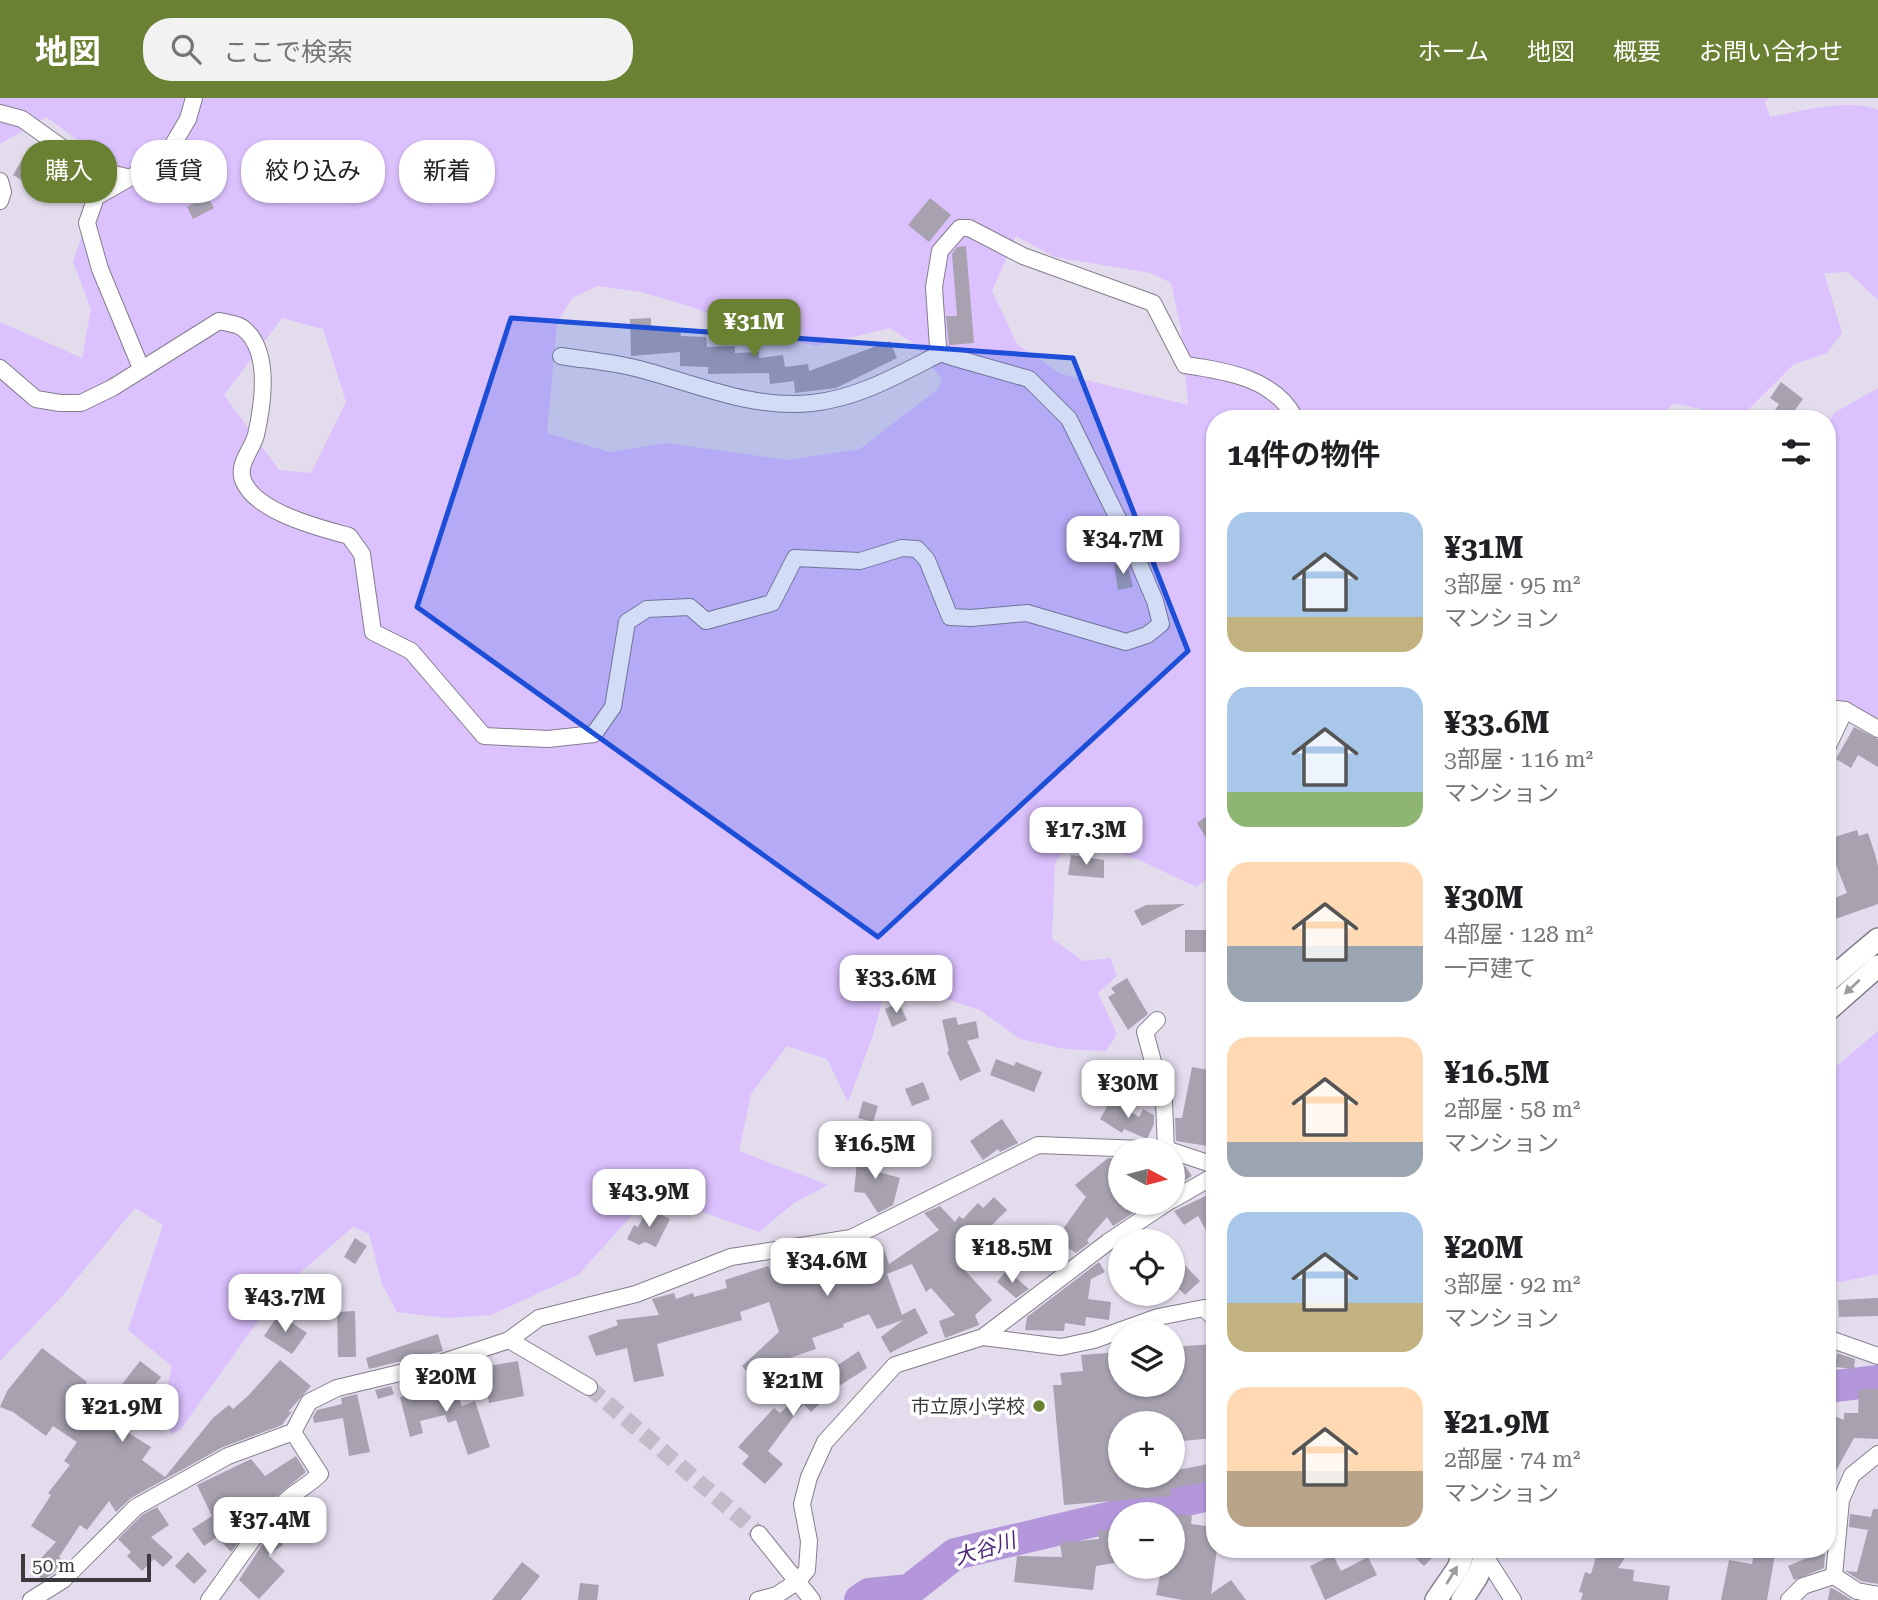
<!DOCTYPE html>
<html lang="ja">
<head>
<meta charset="utf-8">
<style>
	:root { --surface:#fff; --page:#f2f2f2; --text:#202124; --muted:#757577; --accent:#6a8133 }
	body { margin:0; font-family:"Roboto Serif","Noto Sans JP",serif; background:var(--page); color:var(--text); height:100vh; display:flex; flex-direction:column; font-size:26px; white-space:nowrap }
	* { box-sizing:border-box; margin:0 }
	p { font-size:23px; color:var(--muted) }
	.icon { flex:none; width:38px; height:38px; fill:none; stroke:currentColor; stroke-width:2; stroke-linecap:round; stroke-linejoin:round }
	.map { position:relative; flex:1; overflow:hidden }
	.side { position:absolute; left:1206px; top:312px; width:630px; height:1148px; display:flex; flex-direction:column; background:var(--surface); border-radius:28px; box-shadow:0 2px 5px #0004 }
	.side>* { flex:none }
	.banner { position:absolute; left:21px; top:42px; width:665px; height:63px; display:flex; gap:14px }
	.needle { width:46px; rotate:97deg }
	.controls { position:absolute; left:1108px; top:1040px; display:grid; gap:14px }
	.controls a { display:grid; place-items:center; width:77px; height:77px; border-radius:50%; background:var(--surface); box-shadow:0 2px 5px #0004; font-size:35px }
	.scale { position:absolute; left:21px; bottom:18px; width:130px; box-sizing:border-box; padding-left:7px; border:4px solid #3b383e; border-top:0; font-size:19px; line-height:24px; white-space:nowrap; color:#3b383e; -webkit-text-stroke:5px #fff; paint-order:stroke }
	.price { position:absolute; translate:-50% -60px; padding:0 16px; border-radius:14px; background:#fff; color:#222; font-size:23px; line-height:46px; filter:drop-shadow(0 2px 4px #0008) }
	.price::after { content:''; position:absolute; left:50%; top:42px; width:21px; height:16px; margin-left:-10px; background:inherit; clip-path:polygon(0 0,100% 0,50% 100%) }
	.price.current { background:var(--accent); color:#fff }
	ul { padding:0; list-style:none }
	li { display:flex; align-items:center; gap:21px; height:175px; padding:0 21px }
	li span { display:grid; place-items:center; flex:none; width:196px; height:140px; border-radius:21px; color:#555 }
	li>.icon { margin-inline-start:auto }
	span .icon { width:84px; height:84px; fill:#fffc; stroke-width:1 }
	li b { font-size:30px }
	h2 { display:flex; justify-content:space-between; align-items:center; height:84px; padding:0 21px; font-size:30px }
	.pill { padding:0 24px; border-radius:28px; background:var(--surface); box-shadow:0 2px 5px #0004; font-size:24px; line-height:63px }
	.pill.current { background:var(--accent); color:#fff }
	header { display:flex; align-items:center; gap:42px; box-sizing:border-box; height:98px; padding:0 35px; background:var(--accent); color:#fff }
	header strong { font-size:33px }
	nav { display:flex; gap:38px; margin-inline-start:auto; font-size:24px }
	.search { width:490px; height:63px; background:var(--page); display:flex; align-items:center; gap:18px; box-sizing:border-box; padding:0 24px; border-radius:28px; color:var(--muted); font-size:26px }
	.map>svg:first-child { display:block }
</style>
</head>
<body>
<header>
<strong>地図</strong>
<div class="search"><svg class="icon" aria-label="search" viewBox="0 0 24 24"><circle cx="10" cy="10" r="6"/><path d="M15 15l6 6"/></svg>ここで検索</div>
<nav><a>ホーム</a><a>地図</a><a>概要</a><a>お問い合わせ</a></nav>
</header>
<div class="map">
<svg width="1878" height="1502" viewBox="0 0 1878 1502">
	<rect width="100%" height="100%" fill="#e3dced"/>
	<g fill="#dbc1fe" fill-rule="evenodd">
		<path d="M 0,0 L 1769,0 L 1765,4 L 1770,19 C 1801,13 1850,0 1878,12 L 1878,202 L 1848,174 L 1824,175 L 1842,235 L 1827,255 L 1794,266 L 1740,320 L 1674,305 L 1658,320 L 1214,320 L 1214,776 L 1196,789 L 1144,764 L 1074,739 L 1055,765 L 1052,841 L 1083,863 L 1110,860 L 1117,878 L 1098,895 L 1117,936 L 1106,953 L 1065,951 L 1020,941 L 980,912 L 933,897 L 885,894 L 872,940 L 848,1004 L 827,961 L 787,948 L 751,996 L 739,1053 L 828,1087 L 794,1105 L 759,1134 L 651,1096 L 578,1177 L 491,1217 L 448,1220 L 397,1214 L 382,1186 L 369,1136 L 353,1129 L 280,1192 L 181,1331 L 172,1336 L 161,1315 L 172,1268 L 128,1232 L 163,1127 L 135,1110 L 64,1196 L 0,1263 L 0,224 L 82,260 L 91,211 L 73,164 L 107,63 L 46,19 L 0,46 ZM 1016,138 L 1055,159 L 1151,175 L 1171,185 L 1181,231 L 1188,307 L 1061,276 L 1017,246 L 992,193 ZM 597,188 L 641,194 L 689,208 L 749,232 L 816,248 L 890,230 L 916,247 L 942,282 L 939,290 L 860,351 L 788,362 L 666,345 L 609,354 L 547,335 L 557,225 L 572,200 ZM 282,220 L 323,231 L 346,304 L 311,375 L 279,372 L 224,297 Z"/>
		<polygon points="1878,290 1878,620 1827,596 1827,328 1834,315"/>
		<polygon points="1878,933 1878,1176 1841,1184 1827,1182 1827,976"/>
	</g>
	<g fill="none" stroke-linecap="round" stroke-linejoin="round">
		<g stroke="#b496db" stroke-width="32">
			<polyline points="1827,1289 1878,1283"/>
			<polyline points="1124,1416 1214,1396"/>
			<polyline points="860,1502 869,1496 909,1492 955,1456 1120,1417"/>
		</g>
	</g>
	<g fill="#a7a1b0">
		<polygon points="23,60 35,67 25,84 13,77"/>
		<polygon points="207,98 214,110 193,121 187,109"/>
		<polygon points="930,100 951,117 929,144 908,127"/>
		<polygon points="966,148 974,245 949,247 946,218 957,218 952,156 957,149"/>
		<polygon points="651,220 651,229 680,233 681,238 706,239 707,249 735,248 735,255 759,254 759,260 783,257 785,269 808,266 809,273 890,243 897,260 836,290 795,295 794,283 770,286 769,275 708,276 708,269 680,268 680,254 631,258 630,221"/>
		<polygon points="1781,284 1803,301 1789,320 1775,312 1779,306 1770,300"/>
		<polygon points="1127,464 1133,489 1118,492 1114,467"/>
		<polygon points="1854,629 1878,641 1878,669 1858,657 1851,670 1836,661"/>
		<polygon points="1214,713 1214,753 1197,725"/>
		<polygon points="1857,732 1859,738 1868,735 1875,756 1878,768 1878,806 1827,824 1827,803 1847,795 1829,749 1833,748 1831,740"/>
		<polygon points="1071,757 1104,762 1104,780 1068,777"/>
		<polygon points="1185,806 1142,828 1134,813 1146,807"/>
		<polygon points="1185,832 1214,832 1213,854 1185,854"/>
		<polygon points="1127,880 1148,916 1128,932 1108,899 1115,895 1111,890"/>
		<polygon points="899,905 907,922 892,929 885,911"/>
		<polygon points="956,919 958,927 976,923 979,940 967,943 981,973 960,983 947,954 949,953 942,922"/>
		<polygon points="996,961 1014,968 1016,964 1042,974 1034,994 990,977"/>
		<polygon points="1192,969 1214,973 1207,1015 1214,1016 1214,1049 1176,1043 1175,1020 1182,1020"/>
		<polygon points="923,984 930,1001 912,1008 905,991"/>
		<polygon points="1111,1002 1139,1019 1143,1011 1154,1017 1154,1026 1147,1041 1124,1031 1122,1035 1100,1021"/>
		<polygon points="863,1003 878,1008 873,1024 858,1020"/>
		<polygon points="1002,1021 1018,1045 1000,1054 998,1051 983,1062 970,1043"/>
		<polygon points="878,1045 872,1072 900,1080 893,1107 878,1115 865,1095 854,1094 858,1055"/>
		<polygon points="1108,1060 1114,1060 1120,1069 1120,1104 1126,1104 1133,1115 1113,1128 1107,1119 1087,1142 1089,1145 1076,1155 1055,1142 1086,1099 1075,1087"/>
		<polygon points="1185,1068 1192,1078 1172,1090 1172,1074"/>
		<polygon points="1214,1094 1214,1146 1198,1118 1184,1127 1174,1113"/>
		<polygon points="994,1099 1007,1112 992,1127 1030,1149 1017,1172 977,1148 962,1169 992,1202 975,1217 979,1227 945,1240 939,1223 955,1217 931,1190 926,1194 912,1166 887,1176 902,1217 915,1210 928,1235 890,1255 881,1239 903,1222 877,1231 869,1216 843,1226 844,1229 812,1240 816,1251 778,1264 786,1273 758,1299 748,1287 754,1282 742,1268 779,1234 769,1204 740,1214 742,1222 657,1246 664,1278 634,1284 627,1250 596,1258 588,1238 618,1227 616,1222 659,1217 652,1201 674,1195 676,1201 693,1195 694,1199 727,1190 725,1182 768,1168 770,1172 779,1168 784,1182 818,1170 814,1158 845,1152 847,1160 882,1146 889,1166 939,1132 924,1115 940,1108 955,1124 959,1118 963,1121 978,1105 983,1110"/>
		<polygon points="648,1110 670,1121 656,1149 645,1144 639,1147 627,1141 634,1127 638,1129"/>
		<polygon points="355,1140 367,1148 355,1166 344,1159"/>
		<polygon points="1180,1162 1200,1183 1185,1197 1172,1184 1172,1169"/>
		<polygon points="1099,1164 1105,1174 1091,1181 1088,1201 1111,1204 1109,1222 1086,1219 1085,1228 1065,1225 1064,1233 1025,1232 1027,1219"/>
		<polygon points="1007,1172 1029,1191 1016,1200 997,1184"/>
		<polygon points="1878,1200 1878,1218 1839,1219 1838,1202"/>
		<polygon points="355,1213 356,1259 338,1259 337,1214"/>
		<polygon points="279,1216 307,1235 292,1256 264,1238"/>
		<polygon points="438,1236 443,1253 369,1271 366,1260"/>
		<polygon points="1214,1246 1214,1340 1172,1344 1172,1325 1120,1325 1120,1377 1172,1377 1172,1373 1214,1365 1214,1382 1170,1391 1171,1398 1064,1407 1053,1287 1062,1287 1060,1275 1083,1273 1081,1257 1120,1254 1120,1286 1172,1286 1172,1249"/>
		<polygon points="42,1250 87,1284 83,1291 89,1295 80,1308 108,1328 111,1324 151,1349 142,1362 165,1379 213,1320 229,1307 233,1311 248,1298 280,1262 311,1288 288,1314 292,1313 282,1327 223,1349 131,1400 116,1414 109,1403 87,1432 80,1427 59,1459 63,1463 54,1475 43,1482 31,1471 56,1444 31,1428 51,1397 48,1395 70,1367 64,1363 77,1344 53,1328 46,1338 13,1314 0,1309 7,1293"/>
		<polygon points="859,1253 867,1270 836,1290 811,1314 803,1306 768,1353 783,1366 765,1386 742,1366 749,1358 738,1349 774,1310 780,1315 818,1280"/>
		<polygon points="1837,1255 1855,1261 1854,1271 1835,1269"/>
		<polygon points="140,1263 161,1279 140,1306 119,1290"/>
		<polygon points="518,1263 524,1298 489,1305 483,1269"/>
		<polygon points="450,1280 462,1308 475,1303 490,1349 468,1357 456,1322 448,1325 445,1317 420,1323 423,1335 410,1339 400,1299 434,1290 433,1288"/>
		<polygon points="391,1288 394,1296 378,1301 375,1292"/>
		<polygon points="1859,1291 1878,1291 1878,1341 1854,1340 1827,1389 1827,1360 1836,1343 1827,1339 1827,1315 1844,1322 1844,1315 1858,1315"/>
		<polygon points="357,1296 370,1354 349,1358 343,1320 314,1325 313,1319 317,1312 342,1306 341,1300"/>
		<polygon points="296,1358 306,1374 272,1402 231,1454 217,1439 204,1448 192,1431 212,1418 197,1387 251,1361 265,1378"/>
		<polygon points="299,1406 308,1417 279,1441 283,1447 268,1457 285,1473 259,1501 239,1482 266,1441"/>
		<polygon points="157,1409 169,1427 151,1439 173,1459 163,1469 154,1461 142,1473 127,1458 131,1454 118,1441 142,1417"/>
		<polygon points="1873,1411 1878,1411 1878,1486 1861,1483 1845,1473 1857,1474 1868,1432 1849,1429 1850,1416 1871,1419"/>
		<polygon points="1177,1416 1192,1418 1191,1426 1214,1429 1217,1451 1211,1496 1231,1482 1246,1502 1182,1502 1156,1497 1162,1468 1172,1468"/>
		<polygon points="1120,1430 1120,1464 1096,1468 1093,1492 1014,1484 1017,1458 1062,1459 1060,1445 1099,1441 1098,1433"/>
		<polygon points="1406,1451 1426,1451 1434,1458 1424,1468"/>
		<polygon points="1598,1451 1631,1451 1618,1470 1634,1472 1633,1483 1670,1488 1668,1502 1581,1502 1583,1495 1579,1494 1585,1474 1591,1476"/>
		<polygon points="1755,1451 1776,1451 1767,1502 1721,1502 1729,1462 1752,1466"/>
		<polygon points="188,1454 207,1473 194,1486 175,1468"/>
		<polygon points="1816,1456 1825,1456 1824,1470 1794,1482 1788,1468"/>
		<polygon points="1333,1457 1341,1473 1368,1459 1377,1477 1325,1502 1310,1468"/>
		<polygon points="522,1464 540,1478 521,1502 492,1502"/>
		<polygon points="580,1485 599,1487 597,1502 578,1502"/>
		<polygon points="1830,1490 1832,1490 1852,1502 1828,1502"/>
	</g>
	<g fill="none" stroke-linecap="round" stroke-linejoin="round">
		<polyline stroke="#c1bbca" stroke-width="16" stroke-dasharray="16 8" stroke-linecap="butt" points="589,1289 759,1436"/>
		<g stroke="#847d8c" stroke-width="18">
			<g id="street">
				<polyline points="0,15 22,21 92,71 127,79"/>
				<polyline points="0,83 3,94 0,103"/>
				<path d="M 561,258 C 585,262 611,264 635,270 C 692,284 752,312 812,305 C 859,300 900,276 941,255"/>
				<path d="M 0,270 L 36,301 L 60,305 L 81,305 L 112,290 L 219,223 C 227,225 239,226 244,231 C 271,254 263,306 256,337 C 252,352 237,366 243,382 C 255,414 320,430 349,438 L 362,456 L 373,534 L 411,553 L 484,638 L 548,641 L 594,636 L 613,609 L 627,524 L 647,511 L 690,509 L 706,523 L 772,505 L 795,460 L 860,463 L 902,450 L 917,451 L 927,462 L 950,519 L 971,520 L 1027,515 L 1126,544 L 1147,537 L 1161,526 L 1155,503 L 1132,449 L 1069,321 L 1029,281 L 952,259 L 941,255 L 938,249 L 934,189 L 940,153 L 960,130 L 969,130 L 1023,158 L 1153,205 L 1185,267 C 1226,273 1274,280 1295,320"/>
				<polyline points="141,270 100,171 87,125 96,99 165,60 188,21 194,0"/>
				<polyline points="1827,613 1829,610 1845,612 1878,631"/>
				<polyline points="1827,650 1845,612"/>
				<polyline points="1157,922 1145,934 1164,1004 1166,1051"/>
				<polyline points="1172,1053 1214,1067"/>
				<polyline points="1172,1102 1214,1078"/>
				<polyline points="983,1239 1061,1249 1094,1242 1158,1219 1204,1210 1214,1220"/>
				<polyline points="1827,1240 1878,1258"/>
				<polyline points="509,1242 589,1289"/>
				<polyline points="759,1436 812,1502"/>
				<polyline points="1486,1451 1485,1458 1513,1502"/>
				<polyline points="1834,1478 1841,1402 1852,1377 1878,1356"/>
				<polyline points="1834,1478 1857,1493 1878,1497"/>
				<polyline points="31,1502 63,1482 136,1409 228,1358 293,1334 309,1304 337,1290 437,1266 509,1242 539,1220 636,1196 731,1159 851,1140 1038,1047 1169,1052"/>
				<path d="M 209,1502 C 232,1472 262,1423 290,1399 C 300,1391 310,1386 320,1376 L 293,1334"/>
				<polyline points="758,1502 777,1497 798,1483 807,1472 809,1443 802,1406 809,1379 825,1344 895,1267 983,1239 1108,1144 1168,1104"/>
				<polyline points="1789,1502 1803,1488 1834,1478"/>
			</g>
		</g>
		<g stroke="#847d8c" stroke-width="24">
			<g id="secondary">
				<polyline points="1827,884 1878,841"/>
				<polyline points="1827,913 1878,868"/>
				<polyline points="1436,1502 1458,1470 1465,1451"/>
				<polyline points="1462,1502 1477,1479 1488,1451"/>
			</g>
		</g>
		<use href="#street" stroke="#fff" stroke-width="16"/>
		<use href="#secondary" stroke="#fff" stroke-width="21"/>
	</g>
	<defs><path id="oneway-solid" d="M-6-.8H1V-3.2L6.5 0L1 3.2V.8H-6Z" transform="scale(1.75)"/></defs>
	<g fill="#9d9c9e">
		<use href="#oneway-solid" transform="translate(1852 889) rotate(137)"/>
		<use href="#oneway-solid" transform="translate(1452 1477) rotate(-59)"/>
	</g>
	<path fill="#1d4ed8" fill-opacity="0.2" stroke="#1d4ed8" stroke-width="5" stroke-linejoin="round" d="M 511,220 L 1073,260 L 1188,553 L 878,839 L 417,509 Z"/>
	<circle fill="#6a8133" stroke="#fff" stroke-width="2.5" cx="1039" cy="1308" r="7"/>
	<g text-anchor="middle" dominant-baseline="central" stroke-width="7" stroke-linejoin="round" paint-order="stroke">
		<g font-size="19" fill="#3b383e" stroke="#fff" text-anchor="end">
			<text x="1025" y="1308">市立原小学校</text>
		</g>
		<g font-size="21" font-style="italic" fill="#512879" stroke="#fff">
			<text transform="translate(985 1451) rotate(-17)">大谷川</text>
		</g>
	</g>
</svg>
<div class="controls">
<a><svg class="needle" viewBox="-14 -14 28 28"><path d="M0-13l5 13h-10z" fill="#e53935"/><path d="M0 13l5-13h-10z" fill="#757577"/></svg></a>
<a><svg class="icon" aria-label="locate" viewBox="0 0 24 24"><circle cx="12" cy="12" r="6"/><path d="M12 2v4M12 18v4M2 12h4M18 12h4"/></svg></a>
<a><svg class="icon" aria-label="layers" viewBox="0 0 24 24"><path d="M12 4l9 5-9 5-9-5zM3 14l9 5 9-5"/></svg></a>
<a>+</a>
<a>−</a>
</div>
<div class="scale">50 m</div>
<b class="price current" style="left:754px;top:261px">¥31M</b>
<b class="price" style="left:1123px;top:478px">¥34.7M</b>
<b class="price" style="left:1086px;top:769px">¥17.3M</b>
<b class="price" style="left:896px;top:917px">¥33.6M</b>
<b class="price" style="left:1128px;top:1022px">¥30M</b>
<b class="price" style="left:875px;top:1083px">¥16.5M</b>
<b class="price" style="left:649px;top:1131px">¥43.9M</b>
<b class="price" style="left:1012px;top:1187px">¥18.5M</b>
<b class="price" style="left:827px;top:1200px">¥34.6M</b>
<b class="price" style="left:285px;top:1236px">¥43.7M</b>
<b class="price" style="left:446px;top:1316px">¥20M</b>
<b class="price" style="left:793px;top:1320px">¥21M</b>
<b class="price" style="left:122px;top:1346px">¥21.9M</b>
<b class="price" style="left:270px;top:1459px">¥37.4M</b>
<div class="banner">
<a class="pill current">購入</a>
<a class="pill">賃貸</a>
<a class="pill">絞り込み</a>
<a class="pill">新着</a>
</div>
<section class="side">
<h2>14件の物件<svg class="icon" aria-label="filters" viewBox="0 0 24 24"><path d="M4 7h16M4 17h16"/><circle cx="9" cy="7" r="2"/><circle cx="15" cy="17" r="2"/></svg></h2>
<ul>
<li><span style="background:linear-gradient(#a9c7e8 75%,#c2b280 0)"><svg class="icon" aria-label="home" viewBox="0 0 24 24"><path d="M3 11l9-7 9 7M6 9v11h12V9"/></svg></span><div><b>¥31M</b><p>3部屋 · 95 m²</p><p>マンション</p></div></li>
<li><span style="background:linear-gradient(#a9c7e8 75%,#8fb573 0)"><svg class="icon" aria-label="home" viewBox="0 0 24 24"><path d="M3 11l9-7 9 7M6 9v11h12V9"/></svg></span><div><b>¥33.6M</b><p>3部屋 · 116 m²</p><p>マンション</p></div></li>
<li><span style="background:linear-gradient(#ffd9b3 60%,#9aa5b1 0)"><svg class="icon" aria-label="home" viewBox="0 0 24 24"><path d="M3 11l9-7 9 7M6 9v11h12V9"/></svg></span><div><b>¥30M</b><p>4部屋 · 128 m²</p><p>一戸建て</p></div></li>
<li><span style="background:linear-gradient(#ffd9b3 75%,#9aa5b1 0)"><svg class="icon" aria-label="home" viewBox="0 0 24 24"><path d="M3 11l9-7 9 7M6 9v11h12V9"/></svg></span><div><b>¥16.5M</b><p>2部屋 · 58 m²</p><p>マンション</p></div></li>
<li><span style="background:linear-gradient(#a9c7e8 65%,#c2b280 0)"><svg class="icon" aria-label="home" viewBox="0 0 24 24"><path d="M3 11l9-7 9 7M6 9v11h12V9"/></svg></span><div><b>¥20M</b><p>3部屋 · 92 m²</p><p>マンション</p></div></li>
<li><span style="background:linear-gradient(#ffd9b3 60%,#b9a48a 0)"><svg class="icon" aria-label="home" viewBox="0 0 24 24"><path d="M3 11l9-7 9 7M6 9v11h12V9"/></svg></span><div><b>¥21.9M</b><p>2部屋 · 74 m²</p><p>マンション</p></div></li>
</ul>
</section>
</div>
</body>
</html>
